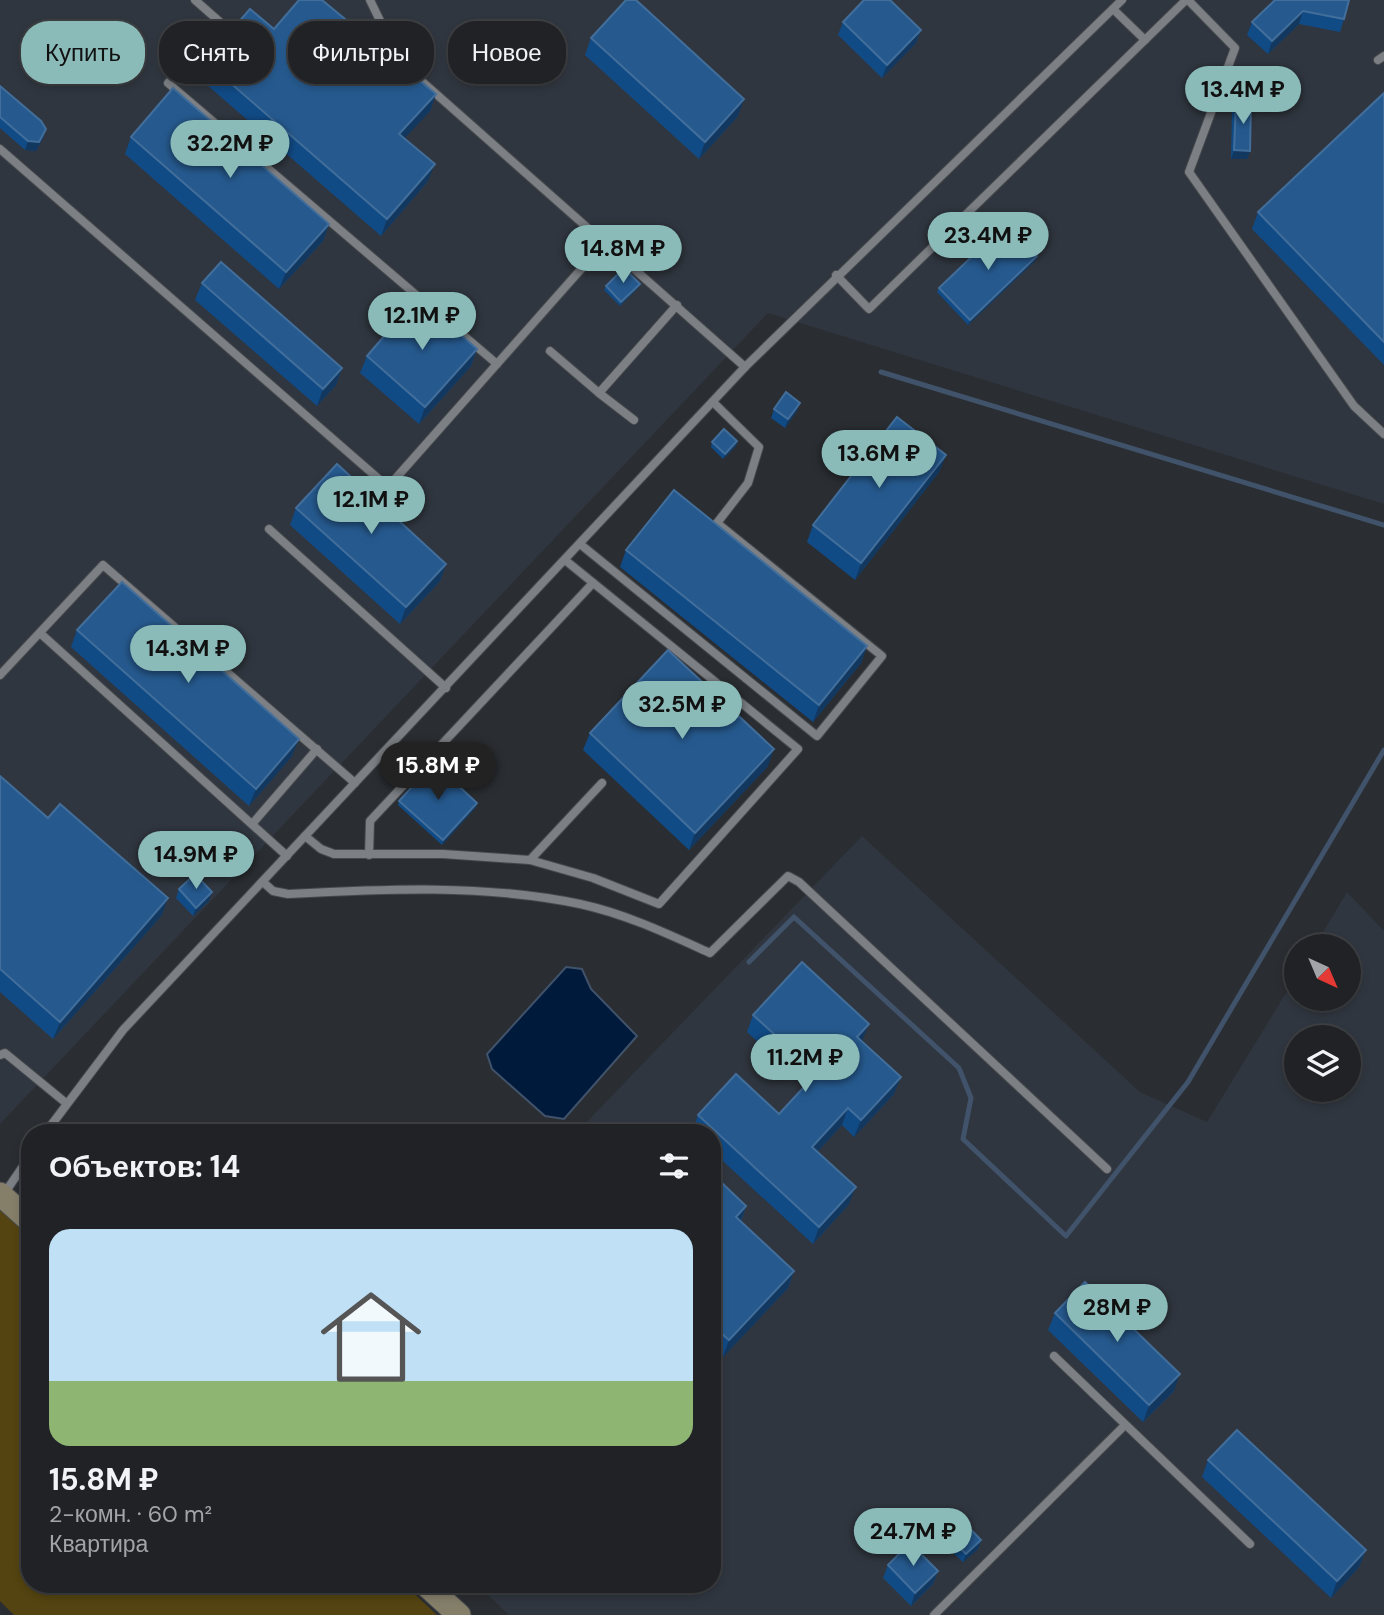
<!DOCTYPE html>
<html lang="ru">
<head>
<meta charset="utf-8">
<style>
	:root { --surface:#202225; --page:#282a2d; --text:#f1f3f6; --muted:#a2a4a7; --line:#3d3f42; --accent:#8bbbb9 }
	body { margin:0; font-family:"DM Sans",sans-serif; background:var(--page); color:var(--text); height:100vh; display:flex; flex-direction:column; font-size:26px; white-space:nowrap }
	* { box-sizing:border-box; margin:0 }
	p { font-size:23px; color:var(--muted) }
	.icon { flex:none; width:38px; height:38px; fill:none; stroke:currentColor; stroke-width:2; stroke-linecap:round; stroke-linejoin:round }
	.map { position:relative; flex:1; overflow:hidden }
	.drawer { position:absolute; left:21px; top:1124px; width:700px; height:469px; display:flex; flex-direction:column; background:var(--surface); border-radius:28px; box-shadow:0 4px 10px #0003,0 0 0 2px var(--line) }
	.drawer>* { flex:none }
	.banner { position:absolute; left:21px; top:21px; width:700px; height:63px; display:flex; gap:14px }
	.needle { width:46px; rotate:136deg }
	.tools { position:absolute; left:1284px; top:934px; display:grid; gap:14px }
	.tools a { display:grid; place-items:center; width:77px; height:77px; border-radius:50%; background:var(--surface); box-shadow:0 4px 10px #0003,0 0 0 2px var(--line); font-size:35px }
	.price { position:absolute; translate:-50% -60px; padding:0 16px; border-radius:24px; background:var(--accent); color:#111; font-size:23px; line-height:46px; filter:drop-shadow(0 2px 4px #0008) }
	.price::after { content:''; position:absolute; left:50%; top:42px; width:21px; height:16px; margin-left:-10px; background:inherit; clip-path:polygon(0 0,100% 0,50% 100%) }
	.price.selected { background:#222; color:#fff }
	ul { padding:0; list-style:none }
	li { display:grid; align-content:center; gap:14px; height:371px; padding:0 28px }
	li+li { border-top:2px solid var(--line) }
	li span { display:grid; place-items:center; height:217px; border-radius:21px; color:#555 }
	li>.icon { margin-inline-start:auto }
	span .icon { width:126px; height:126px; fill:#fffc; stroke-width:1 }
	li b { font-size:30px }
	h2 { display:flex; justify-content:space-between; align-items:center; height:84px; padding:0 28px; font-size:30px }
	.pill { padding:0 24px; border-radius:28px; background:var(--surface); box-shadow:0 4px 10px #0003,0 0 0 2px var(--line); font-size:24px; line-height:63px }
	.pill.selected { background:var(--accent); color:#111 }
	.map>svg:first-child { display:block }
</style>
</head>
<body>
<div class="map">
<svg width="1384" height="1615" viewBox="0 0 1384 1615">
	<rect width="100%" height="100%" fill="#2a2d31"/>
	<g fill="#30363f" fill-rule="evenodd">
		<polygon points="0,0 1384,0 1384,504 768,313 0,1124"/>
		<path d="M 862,836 L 1140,1092 L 1207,1122 L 1297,975 L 1297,999 L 1349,999 L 1349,947 L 1314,947 L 1347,892 L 1384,931 L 1384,1615 L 509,1615 L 476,1584 L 712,1584 L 712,1132 L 577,1132 ZM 1297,1038 L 1349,1038 L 1349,1090 L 1297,1090 Z"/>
	</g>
	<polygon fill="#544411" points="0,1209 30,1237 30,1584 404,1584 437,1615 14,1615 0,1601"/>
	<polygon fill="#001a3b" stroke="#40536b" stroke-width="2" points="566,967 582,969 591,989 637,1036 564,1119 545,1116 492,1069 487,1054"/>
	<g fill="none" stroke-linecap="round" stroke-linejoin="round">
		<g stroke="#40536b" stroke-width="5">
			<polyline points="881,372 1384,525"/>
			<polyline points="749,962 794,917 959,1068 971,1098 963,1139 1066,1236 1188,1082 1384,750"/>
		</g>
		<g stroke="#46494c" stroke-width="10">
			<g id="service">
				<polyline points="195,0 220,22 168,83 497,364"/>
				<polyline points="370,0 400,62 745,367"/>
				<polyline points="1188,0 1235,48 1189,172 1354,406 1384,434"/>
				<polyline points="1113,9 1145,40"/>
				<polyline points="1378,60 1384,56"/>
				<polyline points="0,149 388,487 606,241"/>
				<polyline points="836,275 869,309 1186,0"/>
				<polyline points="550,351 599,393"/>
				<polyline points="634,420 599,393 677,305"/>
				<polyline points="269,529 446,688"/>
				<polyline points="580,544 817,736 882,656 717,523 748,483 759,447 714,403"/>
				<polyline points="40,633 287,856"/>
				<polyline points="0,675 103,565 355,783"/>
				<polyline points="253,823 317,749"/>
				<polyline points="305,836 321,849 334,854 443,854 530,860 593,878 659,904 798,749 565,560"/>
				<polyline points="369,855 370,821 593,583"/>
				<polyline points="530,860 602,783"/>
				<path d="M 263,882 L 273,891 L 288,894 C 386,889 484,884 580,904 C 626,914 668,934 710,953 L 788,876 L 799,882 L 1107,1169"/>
				<polyline points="0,1055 5,1053 66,1103"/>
				<polyline points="46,1132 123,1030 745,367 1122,0"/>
				<polyline points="4,1194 30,1156"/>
				<polyline points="1054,1356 1250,1544"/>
				<polyline points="934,1615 1125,1425"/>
			</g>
		</g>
		<g stroke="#46494c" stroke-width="25">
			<g id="secondary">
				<polyline points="0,1194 30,1221"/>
				<polyline points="425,1584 459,1615"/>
			</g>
		</g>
		<use href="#service" stroke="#7c7f84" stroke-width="8"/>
		<use href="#secondary" stroke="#857f6a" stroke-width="23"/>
	</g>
	<g fill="#114b86">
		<polygon points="1275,0 1344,19 1340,32 1299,24 1268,54 1247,35 1252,22"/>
		<polygon points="843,22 921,30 916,43 882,78 838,35"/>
		<polygon points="591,38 738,116 699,159 585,55"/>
		<polygon points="205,61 436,94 430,111 404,138 428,181 381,236 199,78"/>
		<polygon points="0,86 46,129 43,138 36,151 25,150 0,128"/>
		<polygon points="1384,93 1384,365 1252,229 1258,212"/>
		<polygon points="1236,101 1250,151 1247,159 1231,159 1232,109"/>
		<polygon points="131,137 329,224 323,241 279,289 125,154"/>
		<polygon points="1036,260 968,325 937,292 939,288"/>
		<polygon points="202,283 342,368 336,385 317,406 195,300"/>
		<polygon points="640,284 638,288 620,306 604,290 606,286"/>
		<polygon points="477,349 471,366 419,424 360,373 367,356"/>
		<polygon points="774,409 797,411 785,428 771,418"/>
		<polygon points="737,441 736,446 723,459 711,447 712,442"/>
		<polygon points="946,455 939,472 855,580 807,542 813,525"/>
		<polygon points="296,508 446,564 440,581 400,624 290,525"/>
		<polygon points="626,550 867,646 861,663 813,722 620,567"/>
		<polygon points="77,630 292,756 249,806 71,647"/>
		<polygon points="590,733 768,766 689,850 583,750"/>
		<polygon points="0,776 162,915 53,1039 0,992"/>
		<polygon points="399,801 477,803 476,807 442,845 398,805"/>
		<polygon points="179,889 209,901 193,916 176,898"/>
		<polygon points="753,1015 862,1041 894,1094 854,1137 842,1125 817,1152 849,1204 813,1244 712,1151 712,1132 692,1132 698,1115 779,1114 806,1086 747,1032"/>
		<polygon points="712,1193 746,1206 741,1222 794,1271 788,1288 723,1357 712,1347"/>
		<polygon points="1055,1313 1174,1391 1143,1422 1048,1330"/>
		<polygon points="1208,1460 1366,1550 1359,1567 1331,1598 1202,1477"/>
		<polygon points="939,1529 981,1540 978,1549 963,1562 936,1537"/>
		<polygon points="888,1565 938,1571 933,1584 911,1606 883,1578"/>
	</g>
	<g fill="#123860">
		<polygon points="1303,11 1299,24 1268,54 1272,41"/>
		<polygon points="921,30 916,43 882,78 887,65"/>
		<polygon points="436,94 430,111 393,151 399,134"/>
		<polygon points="744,99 738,116 699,159 705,142"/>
		<polygon points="46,129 43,138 36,151 25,150 28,141"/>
		<polygon points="1234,150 1250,151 1247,159 1231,159"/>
		<polygon points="435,164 428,181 381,236 387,219"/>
		<polygon points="329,224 323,241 279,289 286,272"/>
		<polygon points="1037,256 1036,260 968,325 970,320"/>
		<polygon points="640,284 638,288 620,306 621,302"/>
		<polygon points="477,349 471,366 419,424 425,407"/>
		<polygon points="342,368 336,385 317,406 323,389"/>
		<polygon points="800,403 797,411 785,428 788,419"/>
		<polygon points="737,441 736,446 723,459 725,454"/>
		<polygon points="946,455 939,472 855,580 861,563"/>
		<polygon points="446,564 440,581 400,624 406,607"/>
		<polygon points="867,646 861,663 813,722 819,705"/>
		<polygon points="299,739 292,756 249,806 256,789"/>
		<polygon points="774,749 768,766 689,850 695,833"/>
		<polygon points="477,803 476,807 442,845 443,840"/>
		<polygon points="212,892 209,901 193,916 196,908"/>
		<polygon points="168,898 162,915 53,1039 60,1022"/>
		<polygon points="869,1024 862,1041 851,1053 857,1037"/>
		<polygon points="901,1077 894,1094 854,1137 861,1120"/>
		<polygon points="848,1108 842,1125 806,1164 812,1147"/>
		<polygon points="856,1187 849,1204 813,1244 819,1227"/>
		<polygon points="746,1206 740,1223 736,1217"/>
		<polygon points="794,1271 788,1288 723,1357 729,1340"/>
		<polygon points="1180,1374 1174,1391 1143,1422 1149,1405"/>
		<polygon points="981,1540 978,1549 963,1562 966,1554"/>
		<polygon points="1366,1550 1359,1567 1331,1598 1337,1581"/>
		<polygon points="938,1571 933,1584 911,1606 915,1593"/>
	</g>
	<g fill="#265a8f" stroke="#426e9b" stroke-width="2">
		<polygon points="299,0 322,0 436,94 399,134 435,164 387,219 205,61 250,9 274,29"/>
		<polygon points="626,0 636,0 744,99 705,142 591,38"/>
		<polygon points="864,0 890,0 921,30 887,65 843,22"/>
		<polygon points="1275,0 1349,0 1344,19 1303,11 1272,41 1252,22"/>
		<polygon points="0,86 41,121 46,129 39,142 28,141 0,117"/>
		<polygon points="173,88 329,224 286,272 131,137"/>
		<polygon points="1384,93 1384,342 1258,212"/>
		<polygon points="1236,101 1251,101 1250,151 1234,150"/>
		<polygon points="1006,224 1037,256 970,320 939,288"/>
		<polygon points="221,262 342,368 323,389 202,283"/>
		<polygon points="624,268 640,284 621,302 606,286"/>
		<polygon points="418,297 477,349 425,407 367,356"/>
		<polygon points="786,392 800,403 788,419 774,409"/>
		<polygon points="897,417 946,455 861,563 813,525"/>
		<polygon points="724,429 737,441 725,454 712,442"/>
		<polygon points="337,464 446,564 406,607 296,508"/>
		<polygon points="674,490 867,646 819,705 626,550"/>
		<polygon points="122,582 299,739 256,789 77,630"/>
		<polygon points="668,650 774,749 695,833 590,733"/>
		<polygon points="434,763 477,803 443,840 399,801"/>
		<polygon points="0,776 48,818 60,804 168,898 60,1022 0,969"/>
		<polygon points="195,874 212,892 196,908 179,889"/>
		<polygon points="802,962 869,1024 857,1037 901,1077 861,1120 848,1108 812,1147 856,1187 819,1227 698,1115 736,1074 779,1114 817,1073 753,1015"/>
		<polygon points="722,1183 746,1206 736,1217 794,1271 729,1340 712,1325 712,1193"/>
		<polygon points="1085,1282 1180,1374 1149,1405 1055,1313"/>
		<polygon points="1237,1430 1366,1550 1337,1581 1208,1460"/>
		<polygon points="955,1513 981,1540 966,1554 939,1529"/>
		<polygon points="910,1543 938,1571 915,1593 888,1565"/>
	</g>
</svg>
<div class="tools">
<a><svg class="needle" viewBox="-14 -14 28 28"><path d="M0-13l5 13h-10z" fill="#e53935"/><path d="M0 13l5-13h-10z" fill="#a2a4a7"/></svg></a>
<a><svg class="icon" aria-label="layers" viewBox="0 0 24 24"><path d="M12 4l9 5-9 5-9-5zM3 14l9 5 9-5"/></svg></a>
</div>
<b class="price" style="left:1243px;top:126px">13.4M ₽</b>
<b class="price" style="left:230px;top:180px">32.2M ₽</b>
<b class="price" style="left:988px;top:272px">23.4M ₽</b>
<b class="price" style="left:623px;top:285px">14.8M ₽</b>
<b class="price" style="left:422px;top:352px">12.1M ₽</b>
<b class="price" style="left:879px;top:490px">13.6M ₽</b>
<b class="price" style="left:371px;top:536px">12.1M ₽</b>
<b class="price" style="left:188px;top:685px">14.3M ₽</b>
<b class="price" style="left:682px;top:741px">32.5M ₽</b>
<b class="price selected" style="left:438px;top:802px">15.8M ₽</b>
<b class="price" style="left:196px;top:891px">14.9M ₽</b>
<b class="price" style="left:805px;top:1094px">11.2M ₽</b>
<b class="price" style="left:1117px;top:1344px">28M ₽</b>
<b class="price" style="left:913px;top:1568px">24.7M ₽</b>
<div class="banner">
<a class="pill selected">Купить</a>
<a class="pill">Снять</a>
<a class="pill">Фильтры</a>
<a class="pill">Новое</a>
</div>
<section class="drawer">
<h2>Объектов: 14<svg class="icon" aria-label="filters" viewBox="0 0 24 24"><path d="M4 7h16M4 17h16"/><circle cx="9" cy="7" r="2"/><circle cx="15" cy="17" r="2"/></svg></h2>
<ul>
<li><span style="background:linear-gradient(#bfe0f5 70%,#8fb573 0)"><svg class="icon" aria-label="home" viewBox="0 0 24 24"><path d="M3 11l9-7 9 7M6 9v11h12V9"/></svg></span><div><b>15.8M ₽</b><p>2-комн. · 60 m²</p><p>Квартира</p></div></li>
</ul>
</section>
</div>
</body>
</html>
